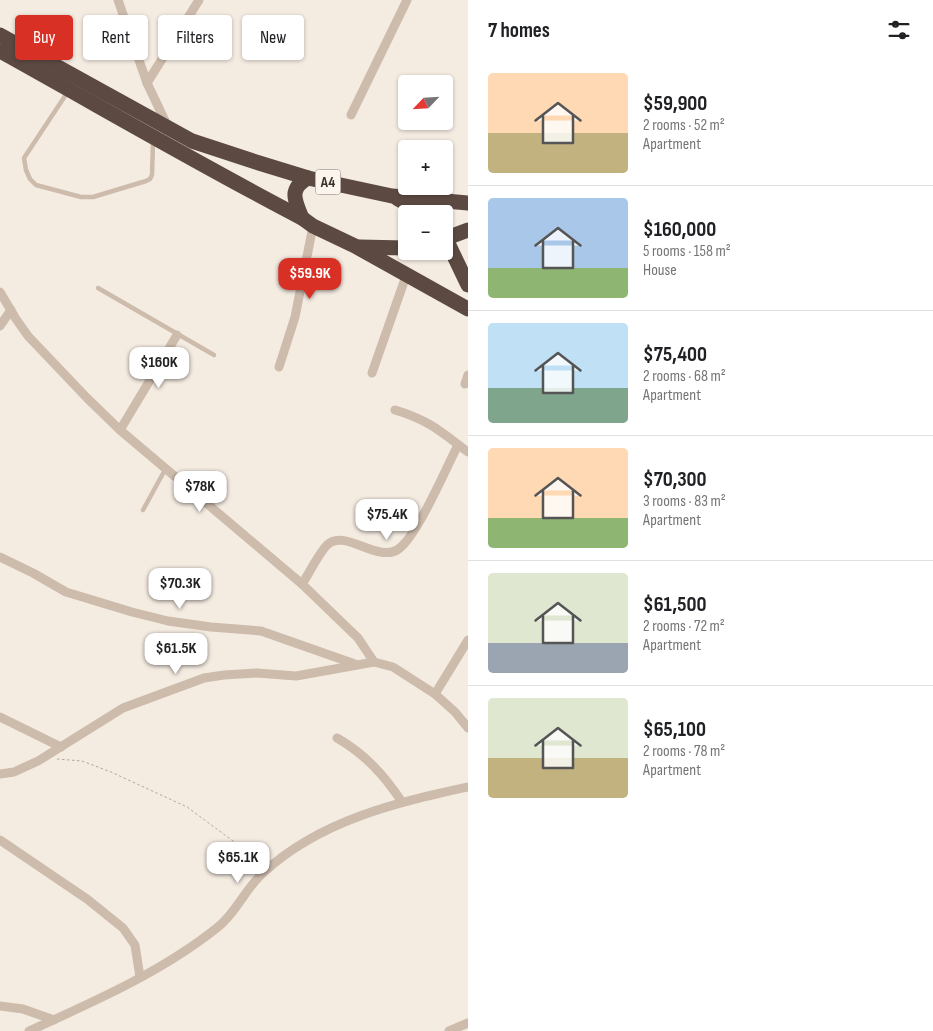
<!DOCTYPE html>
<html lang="en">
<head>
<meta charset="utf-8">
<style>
	:root { --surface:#fff; --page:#f6f6f6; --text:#202124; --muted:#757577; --line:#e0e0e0; --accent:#d93025 }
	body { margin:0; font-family:"Sofia Sans Condensed",sans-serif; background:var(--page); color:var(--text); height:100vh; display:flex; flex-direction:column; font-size:19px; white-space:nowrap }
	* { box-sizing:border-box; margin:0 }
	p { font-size:16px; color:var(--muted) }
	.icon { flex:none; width:28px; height:28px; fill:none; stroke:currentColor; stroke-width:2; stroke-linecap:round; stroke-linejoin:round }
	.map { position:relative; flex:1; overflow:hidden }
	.details { display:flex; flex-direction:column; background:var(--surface); width:465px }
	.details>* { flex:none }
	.hud { position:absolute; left:15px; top:15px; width:378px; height:45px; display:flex; gap:10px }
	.needle { width:32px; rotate:245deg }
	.fabs { position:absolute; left:398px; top:75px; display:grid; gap:10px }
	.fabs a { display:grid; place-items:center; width:55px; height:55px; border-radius:5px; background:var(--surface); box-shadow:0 1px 4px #0004; font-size:25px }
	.price { position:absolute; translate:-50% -42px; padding:0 11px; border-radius:10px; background:#fff; color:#222; font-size:16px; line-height:32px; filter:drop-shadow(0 1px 2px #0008) }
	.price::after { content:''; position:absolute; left:50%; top:30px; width:15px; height:11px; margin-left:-8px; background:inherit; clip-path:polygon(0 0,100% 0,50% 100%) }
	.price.active { background:var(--accent); color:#fff }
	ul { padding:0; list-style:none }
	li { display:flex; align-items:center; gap:15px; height:125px; padding:0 20px }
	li+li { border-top:1px solid var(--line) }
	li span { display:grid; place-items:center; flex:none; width:140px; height:100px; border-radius:5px; color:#555 }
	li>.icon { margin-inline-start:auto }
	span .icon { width:60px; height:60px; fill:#fffc; stroke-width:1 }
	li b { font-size:21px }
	h2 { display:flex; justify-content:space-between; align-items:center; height:60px; padding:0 20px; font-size:21px }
	.chip { padding:0 18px; border-radius:5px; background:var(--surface); box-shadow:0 1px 4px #0004; font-size:18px; line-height:45px }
	.chip.active { background:var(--accent); color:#fff }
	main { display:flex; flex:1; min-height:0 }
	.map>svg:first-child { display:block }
</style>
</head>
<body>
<main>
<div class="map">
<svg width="468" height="1031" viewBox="0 0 468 1031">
	<rect width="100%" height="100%" fill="#f4ebe1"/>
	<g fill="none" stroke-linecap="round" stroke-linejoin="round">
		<polyline stroke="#b9a596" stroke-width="1" stroke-dasharray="2.5 2.5" stroke-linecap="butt" points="57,759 82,761 111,772 187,807 252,855 257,867"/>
		<g stroke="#cdbbac" stroke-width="4.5">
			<polyline points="67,93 24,158 26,170 30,179 36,185 81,197 93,197 146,181 150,179 152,175 153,142"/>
			<polyline points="98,288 214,355"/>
			<polyline points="143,510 166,468"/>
		</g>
		<g stroke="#cdbbac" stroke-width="9">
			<polyline points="118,0 147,83 167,125"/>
			<polyline points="147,83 199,0"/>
			<polyline points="351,115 407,0"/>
			<polyline points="0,292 16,319 28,336 87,398 120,430 302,584 358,638 374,662 393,667 435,694 455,712 468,728"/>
			<polyline points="0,326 11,310"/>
			<polyline points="279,367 295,317 313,226"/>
			<polyline points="372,373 406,276"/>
			<polyline points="465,384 468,375"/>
			<path d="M 395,410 C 429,420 441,432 468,452"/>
			<polyline points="120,430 177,335"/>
			<polyline points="0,557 33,573 66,592 132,612 168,621 211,627 261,631 355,664"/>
			<path d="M 302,584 C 310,572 317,556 327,545 C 344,528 376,562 397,550 C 416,539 446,468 458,445"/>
			<polyline points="435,694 468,640"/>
			<polyline points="0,717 61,747"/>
			<path d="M 337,738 C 365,754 384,775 402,802"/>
			<polyline points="0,774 14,772 38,761 123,708 204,678 224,675 257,673 296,676 374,662"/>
			<polyline points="0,840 87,899 123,928 135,945 140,977"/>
			<polyline points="0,1006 23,1009 54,1020"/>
			<path d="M 29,1031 C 93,1002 162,972 218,927 C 237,912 246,887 264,872 C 321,820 395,803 468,787"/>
			<polyline points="449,1031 468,1023"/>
		</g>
		<g stroke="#5c4a42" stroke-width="15">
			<polyline points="0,35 192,141 259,163 308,178 392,196 468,203"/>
			<path d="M 0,51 C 101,107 200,165 302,218 L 313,226 L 355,246 L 468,309"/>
			<polyline points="398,199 425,214"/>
			<path d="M 302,218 C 295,201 288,189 308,178"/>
			<polyline points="444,235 468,285"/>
			<polyline points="444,239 468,230"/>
			<polyline points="359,247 406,248"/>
		</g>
	</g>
	<g text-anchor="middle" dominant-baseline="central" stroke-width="4.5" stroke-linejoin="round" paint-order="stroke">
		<rect fill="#fbf5ee" stroke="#756b66" stroke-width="1" x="315.5" y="169.5" width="25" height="25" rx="4"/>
		<g font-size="15" font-weight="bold" fill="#3b302b">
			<text x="328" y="182">A4</text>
		</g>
	</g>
</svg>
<div class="fabs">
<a><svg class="needle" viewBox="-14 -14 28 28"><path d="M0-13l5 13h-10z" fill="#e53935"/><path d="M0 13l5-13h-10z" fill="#757577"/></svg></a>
<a>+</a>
<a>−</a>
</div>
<b class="price active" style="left:310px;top:300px">$59.9K</b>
<b class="price" style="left:159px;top:389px">$160K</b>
<b class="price" style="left:200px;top:513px">$78K</b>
<b class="price" style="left:387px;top:541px">$75.4K</b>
<b class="price" style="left:180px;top:610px">$70.3K</b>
<b class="price" style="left:176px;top:675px">$61.5K</b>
<b class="price" style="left:238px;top:884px">$65.1K</b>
<div class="hud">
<a class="chip active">Buy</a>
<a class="chip">Rent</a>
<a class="chip">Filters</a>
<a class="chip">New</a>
</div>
</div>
<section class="details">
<h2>7 homes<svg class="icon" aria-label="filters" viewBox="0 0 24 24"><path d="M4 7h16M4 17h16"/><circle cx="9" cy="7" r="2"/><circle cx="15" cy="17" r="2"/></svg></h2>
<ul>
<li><span style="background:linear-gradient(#ffd9b3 60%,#c2b280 0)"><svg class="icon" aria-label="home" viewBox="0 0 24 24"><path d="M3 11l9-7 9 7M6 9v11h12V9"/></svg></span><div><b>$59,900</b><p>2 rooms · 52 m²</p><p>Apartment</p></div></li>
<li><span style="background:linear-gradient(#a9c7e8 70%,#8fb573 0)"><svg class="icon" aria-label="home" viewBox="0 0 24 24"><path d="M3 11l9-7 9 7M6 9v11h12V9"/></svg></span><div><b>$160,000</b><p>5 rooms · 158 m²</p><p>House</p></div></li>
<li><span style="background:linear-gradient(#bfe0f5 65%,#7fa58c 0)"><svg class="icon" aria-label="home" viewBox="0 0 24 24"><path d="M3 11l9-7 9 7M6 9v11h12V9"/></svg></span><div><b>$75,400</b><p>2 rooms · 68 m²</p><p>Apartment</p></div></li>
<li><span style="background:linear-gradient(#ffd9b3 70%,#8fb573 0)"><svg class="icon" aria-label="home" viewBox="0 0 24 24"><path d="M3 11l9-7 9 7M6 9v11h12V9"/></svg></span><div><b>$70,300</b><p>3 rooms · 83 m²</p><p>Apartment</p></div></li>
<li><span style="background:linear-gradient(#dfe7d0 70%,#9aa5b1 0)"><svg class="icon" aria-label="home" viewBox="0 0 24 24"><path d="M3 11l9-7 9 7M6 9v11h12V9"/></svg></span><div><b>$61,500</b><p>2 rooms · 72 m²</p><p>Apartment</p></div></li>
<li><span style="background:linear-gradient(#dfe7d0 60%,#c2b280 0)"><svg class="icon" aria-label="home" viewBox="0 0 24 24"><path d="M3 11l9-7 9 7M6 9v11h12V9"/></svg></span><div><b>$65,100</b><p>2 rooms · 78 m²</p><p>Apartment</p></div></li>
</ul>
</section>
</main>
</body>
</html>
